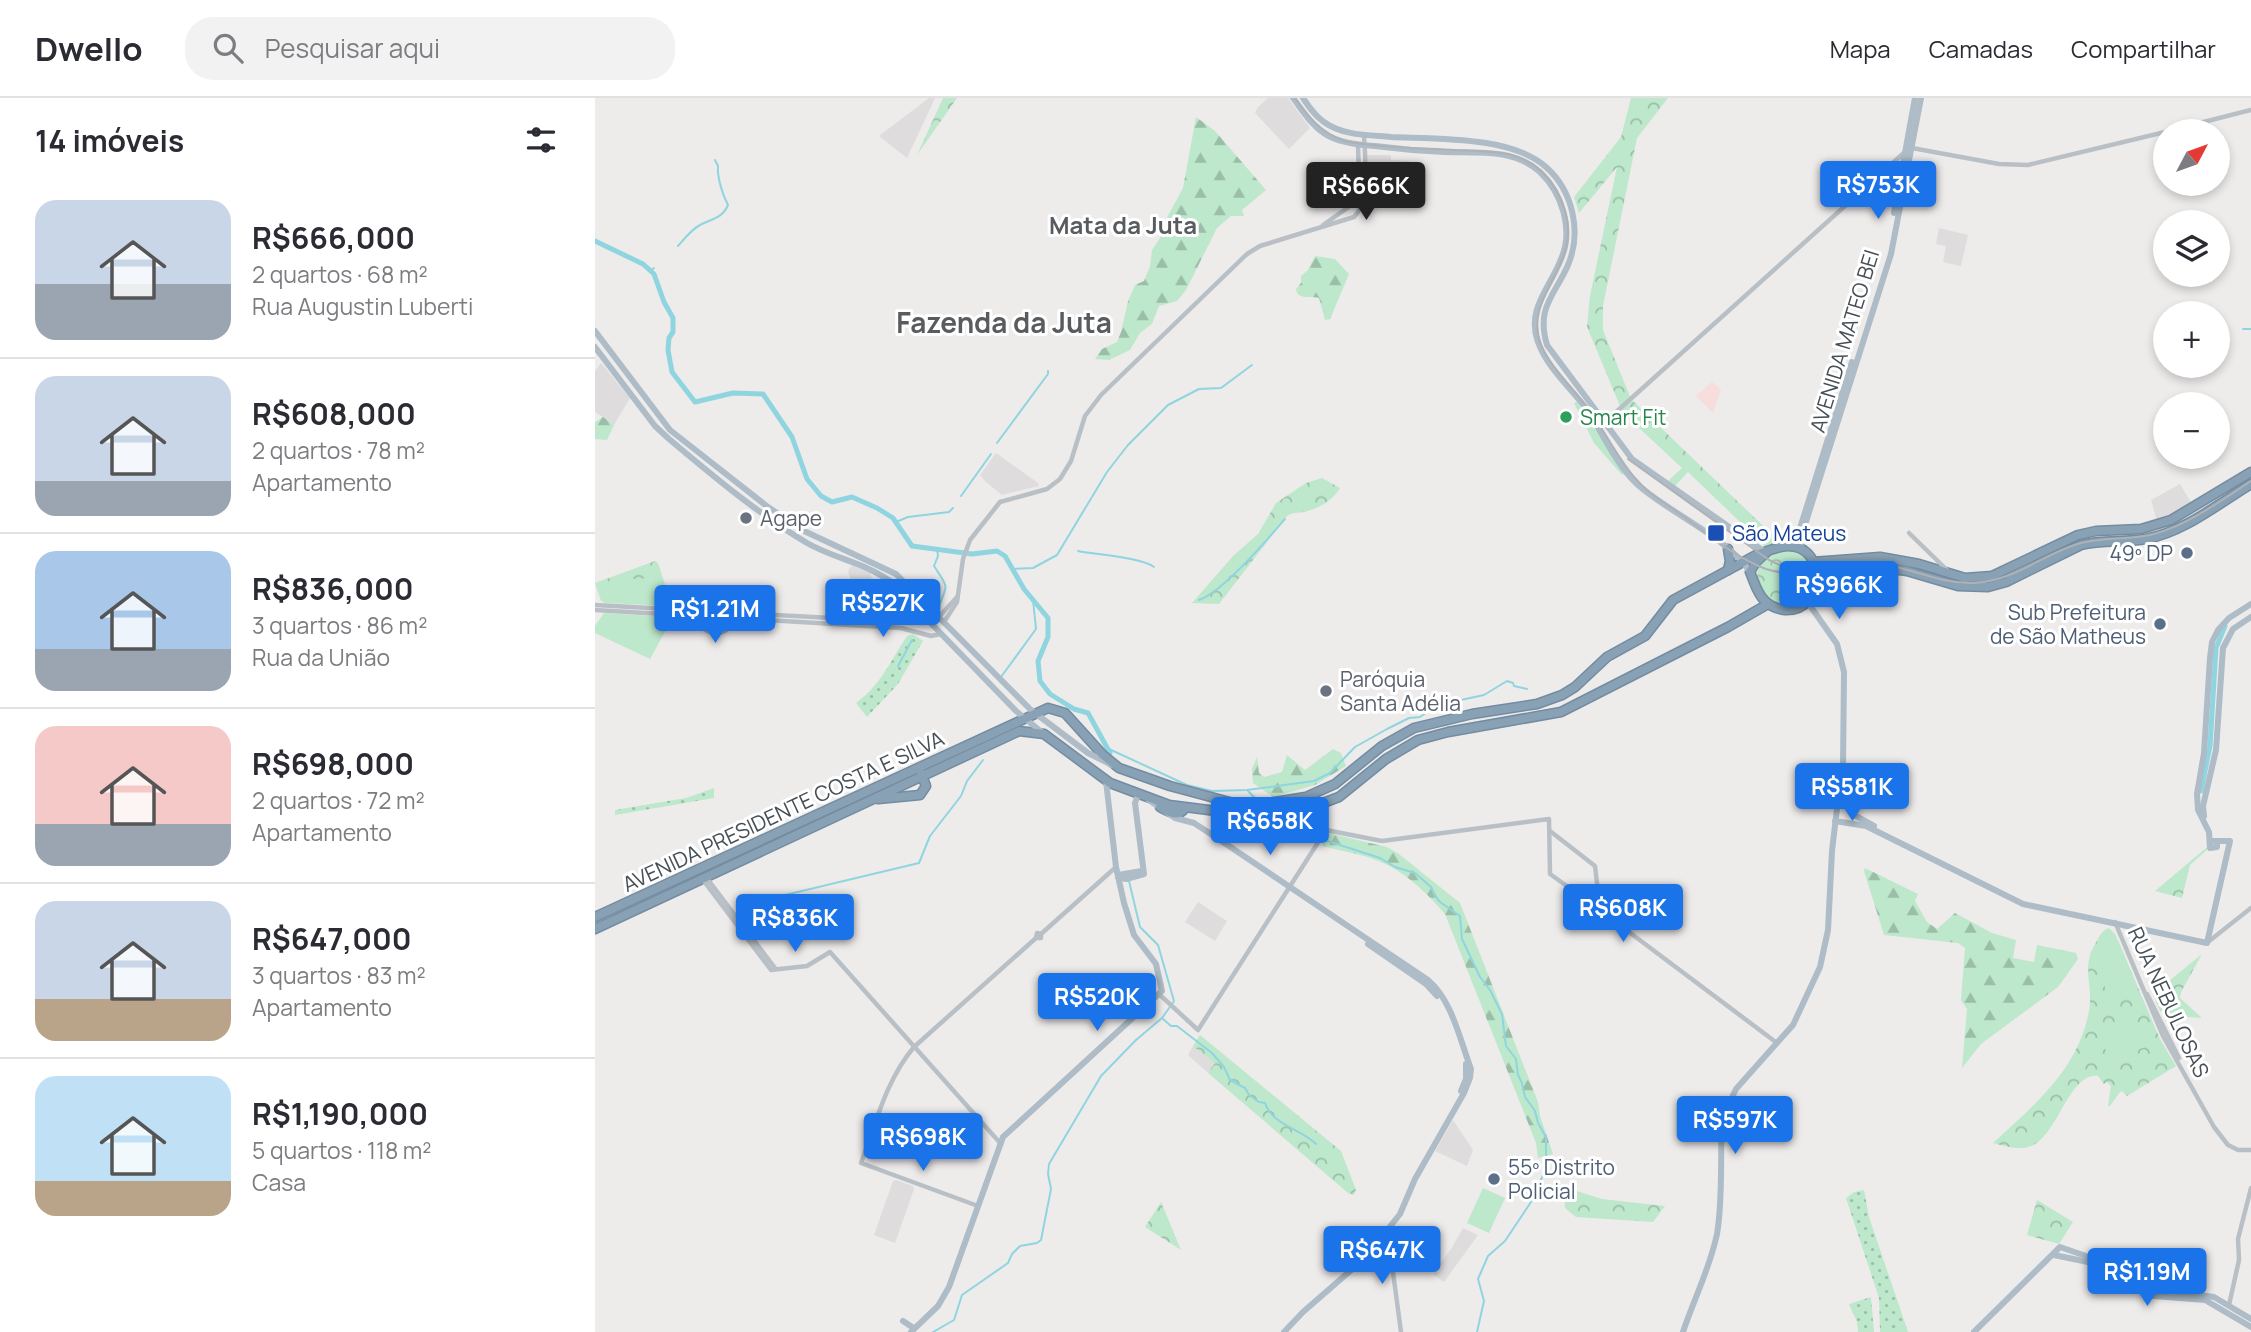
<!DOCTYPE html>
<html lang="pt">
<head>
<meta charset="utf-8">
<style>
	:root { --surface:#fff; --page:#f2f2f3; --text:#2b2b33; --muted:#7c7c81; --line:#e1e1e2; --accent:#1a73e8 }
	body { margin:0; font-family:Manrope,sans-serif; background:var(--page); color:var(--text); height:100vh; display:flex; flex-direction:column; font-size:26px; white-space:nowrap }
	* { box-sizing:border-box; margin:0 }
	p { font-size:23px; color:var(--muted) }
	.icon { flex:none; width:38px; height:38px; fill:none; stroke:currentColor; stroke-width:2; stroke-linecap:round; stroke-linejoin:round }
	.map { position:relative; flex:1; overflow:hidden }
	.details { display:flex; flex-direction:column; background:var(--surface); width:595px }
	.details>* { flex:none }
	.needle { width:46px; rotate:49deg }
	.buttons { position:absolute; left:1558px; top:21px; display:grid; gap:14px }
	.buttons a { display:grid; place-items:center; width:77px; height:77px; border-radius:50%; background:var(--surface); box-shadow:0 4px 10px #0003; font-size:35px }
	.price { position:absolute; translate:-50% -60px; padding:0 16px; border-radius:7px; background:var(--accent); color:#fff; font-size:23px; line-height:46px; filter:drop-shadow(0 2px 4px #0008) }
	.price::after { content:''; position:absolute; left:50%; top:42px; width:21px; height:16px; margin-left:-10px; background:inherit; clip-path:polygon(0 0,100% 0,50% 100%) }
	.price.current { background:#222; color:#fff }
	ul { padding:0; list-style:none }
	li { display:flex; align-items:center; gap:21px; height:175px; padding:0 35px }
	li+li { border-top:2px solid var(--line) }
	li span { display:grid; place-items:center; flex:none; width:196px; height:140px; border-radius:21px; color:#555 }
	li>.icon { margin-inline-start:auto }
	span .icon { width:84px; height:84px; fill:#fffc; stroke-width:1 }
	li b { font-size:30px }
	h2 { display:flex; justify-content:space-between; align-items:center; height:84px; padding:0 35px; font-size:30px }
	header { display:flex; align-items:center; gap:42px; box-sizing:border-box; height:98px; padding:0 35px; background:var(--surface); border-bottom:2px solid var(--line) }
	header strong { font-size:33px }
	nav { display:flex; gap:38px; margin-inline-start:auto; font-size:24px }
	.search { width:490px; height:63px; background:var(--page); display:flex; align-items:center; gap:18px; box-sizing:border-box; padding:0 24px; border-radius:28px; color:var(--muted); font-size:26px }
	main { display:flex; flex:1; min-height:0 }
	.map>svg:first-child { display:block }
</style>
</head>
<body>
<header>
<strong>Dwello</strong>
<div class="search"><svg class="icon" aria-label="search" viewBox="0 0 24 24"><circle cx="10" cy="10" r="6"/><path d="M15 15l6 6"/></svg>Pesquisar aqui</div>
<nav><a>Mapa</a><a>Camadas</a><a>Compartilhar</a></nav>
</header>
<main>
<section class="details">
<h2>14 imóveis<svg class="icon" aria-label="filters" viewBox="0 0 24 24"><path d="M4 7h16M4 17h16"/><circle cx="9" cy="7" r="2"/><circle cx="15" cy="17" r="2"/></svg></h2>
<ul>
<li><span style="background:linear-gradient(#c9d6e8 60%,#9aa5b1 0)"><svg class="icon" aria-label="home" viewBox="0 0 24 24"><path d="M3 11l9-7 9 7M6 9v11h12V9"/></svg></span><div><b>R$666,000</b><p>2 quartos · 68 m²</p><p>Rua Augustin Luberti</p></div></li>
<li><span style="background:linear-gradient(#c9d6e8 75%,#9aa5b1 0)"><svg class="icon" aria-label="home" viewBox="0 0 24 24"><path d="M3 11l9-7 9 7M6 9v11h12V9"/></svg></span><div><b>R$608,000</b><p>2 quartos · 78 m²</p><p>Apartamento</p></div></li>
<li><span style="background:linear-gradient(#a9c7e8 70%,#9aa5b1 0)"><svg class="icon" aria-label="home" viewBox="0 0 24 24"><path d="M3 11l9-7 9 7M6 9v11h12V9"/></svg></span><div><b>R$836,000</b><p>3 quartos · 86 m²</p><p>Rua da União</p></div></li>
<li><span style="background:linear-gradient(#f6c9c9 70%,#9aa5b1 0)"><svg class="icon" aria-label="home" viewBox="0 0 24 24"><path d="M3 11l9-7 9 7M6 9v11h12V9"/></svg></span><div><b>R$698,000</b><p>2 quartos · 72 m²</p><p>Apartamento</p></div></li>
<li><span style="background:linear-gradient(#c9d6e8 70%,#b9a48a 0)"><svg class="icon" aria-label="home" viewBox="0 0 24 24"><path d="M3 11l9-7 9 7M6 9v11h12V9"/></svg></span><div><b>R$647,000</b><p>3 quartos · 83 m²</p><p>Apartamento</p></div></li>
<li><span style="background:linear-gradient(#bfe0f5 75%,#b9a48a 0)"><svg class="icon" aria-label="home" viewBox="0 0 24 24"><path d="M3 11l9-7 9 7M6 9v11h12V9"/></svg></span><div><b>R$1,190,000</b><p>5 quartos · 118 m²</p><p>Casa</p></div></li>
</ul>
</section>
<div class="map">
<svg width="1656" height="1234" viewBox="0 0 1656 1234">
	<defs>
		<pattern id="grass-dots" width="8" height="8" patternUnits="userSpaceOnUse" patternTransform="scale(1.75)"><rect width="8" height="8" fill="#bde8cb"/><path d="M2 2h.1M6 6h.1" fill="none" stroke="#9bbea8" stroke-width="1.8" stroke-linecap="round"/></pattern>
		<pattern id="forest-firs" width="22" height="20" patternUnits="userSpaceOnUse" patternTransform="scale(1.75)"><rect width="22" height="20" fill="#bde8cb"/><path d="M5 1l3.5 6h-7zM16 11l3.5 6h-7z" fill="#9bbea8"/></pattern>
		<pattern id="park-crowns" width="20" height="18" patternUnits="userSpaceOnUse" patternTransform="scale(1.75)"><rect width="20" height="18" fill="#bde8cb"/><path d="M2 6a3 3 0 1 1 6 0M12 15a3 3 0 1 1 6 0" fill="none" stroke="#9bbea8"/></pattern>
	</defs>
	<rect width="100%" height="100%" fill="#eeebeb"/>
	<g fill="#dfdcdd">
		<polygon points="334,0 340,0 312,60 284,38"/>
		<polygon points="673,0 693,0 715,30 694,51 660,15 663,9"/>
		<polygon points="772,57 796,57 796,62 815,63 787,103 773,94"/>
		<polygon points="1344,130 1373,137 1366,168 1348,164 1351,148 1341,146"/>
		<polygon points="6,265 35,300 19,327 0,314 0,273"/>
		<polygon points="401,355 443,385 444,388 407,397 391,384 385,377"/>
		<polygon points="1585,386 1597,406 1562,423 1556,402"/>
		<polygon points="258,468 275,475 292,520 269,516 253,474 255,469"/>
		<polygon points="603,804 632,823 620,843 590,824"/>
		<polygon points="598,948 621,965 613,975 593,957"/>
		<polygon points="858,1022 878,1052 872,1068 840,1053"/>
		<polygon points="301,1082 318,1088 319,1091 300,1145 279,1137 298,1083"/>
		<polygon points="868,1130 883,1137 849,1184 838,1176 856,1151"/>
	</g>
	<polygon fill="#f7dddc" points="1117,284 1126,292 1118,315 1101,298"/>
	<g fill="url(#grass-dots)">
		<path d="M 318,536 L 328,543 L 303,586 L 272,619 L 261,605 C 286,587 296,562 312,538 Z"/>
		<polygon points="119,690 119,700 20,717 20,712 91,700"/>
		<polygon points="1269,1092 1274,1119 1313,1234 1285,1234 1284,1200 1251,1100 1259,1094"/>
		<polygon points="1276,1199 1279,1234 1263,1234 1262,1224 1254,1206"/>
	</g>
	<g fill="url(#forest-firs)">
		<polygon points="601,19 620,33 671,92 647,112 649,118 636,118 622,130 591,192 582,203 564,208 557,226 545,235 535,252 514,262 500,261 507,251 522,244 526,234 533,203 540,187 549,183 555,168 557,152 565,140 569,125 588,90"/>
		<path d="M 720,158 L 740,161 L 754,176 L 735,221 L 730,222 L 724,200 C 714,197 703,203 701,191 L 706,185 L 706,178 L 713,172 Z"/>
		<polygon points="8,319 19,327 12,342 0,341 0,324"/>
		<polygon points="738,651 746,655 751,668 720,687 678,699 658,685 657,671 662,659 664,675 669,679 687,674 692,657 710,672"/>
		<path d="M 733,735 L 792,749 L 804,756 L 865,805 L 943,1004 L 945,1018 L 958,1056 L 943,1060 L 941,1045 L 850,816 C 833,796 810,774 786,764 C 768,756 746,753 727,748 Z"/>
		<polygon points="1270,770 1323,796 1320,803 1332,824 1342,831 1360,815 1397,835 1421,842 1418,860 1439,864 1442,847 1481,855 1483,861 1463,889 1386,946 1367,970 1372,911 1366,902 1370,850 1363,845 1289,837 1269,773"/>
	</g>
	<g fill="url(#park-crowns)">
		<polygon points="348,0 362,0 322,57"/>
		<polygon points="1036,0 1073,0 1042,40 1008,208 1008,232 1036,301 1187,446 1172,450 1093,374 1080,388 1073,383 1087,370 1028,315 992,229 995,198 1022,69 984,115 979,99 1026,39"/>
		<path d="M 727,380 L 745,390 C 738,402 726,409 713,413 C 705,416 699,413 692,418 L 624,506 L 597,505 L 638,458 L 663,436 L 681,405 L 711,385 Z"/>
		<circle cx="1190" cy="480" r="28"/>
		<polygon points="60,463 63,465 77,508 10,505 6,503 0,485"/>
		<polygon points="1611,750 1614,750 1595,767 1587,800 1560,793"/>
		<path d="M 1514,830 L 1520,836 L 1565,941 L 1581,968 L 1532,998 L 1527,993 L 1525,994 L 1515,1008 L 1513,1008 L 1516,988 L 1512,984 L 1509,986 L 1503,978 C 1474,974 1463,1038 1436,1048 C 1424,1053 1410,1048 1398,1045 C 1439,1007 1483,972 1494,913 C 1499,883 1484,871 1503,841 C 1506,835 1507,833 1514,830 Z"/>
		<polygon points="1607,856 1586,894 1585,900 1607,920 1580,918 1565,913 1558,896"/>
		<polygon points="605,937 746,1053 761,1092 759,1097 753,1095 613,975 620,965 598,948"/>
		<polygon points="969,1089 1007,1101 1070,1108 1058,1124 981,1119 970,1110"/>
		<polygon points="1442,1102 1478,1124 1464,1146 1432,1137"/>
		<polygon points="566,1104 586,1152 550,1129"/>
	</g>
	<g fill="#bde8cb">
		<polygon points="982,304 1023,365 1029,375 1027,377 999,345 979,305"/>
		<polygon points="60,480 61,502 16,505 15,482"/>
		<polygon points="9,515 74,519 77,521 55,561 0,535 0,528"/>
		<polygon points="1523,842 1542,888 1514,899 1495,854"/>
		<polygon points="1546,925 1555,947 1515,963 1506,941"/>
		<polygon points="888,1090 910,1100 894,1135 872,1125"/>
	</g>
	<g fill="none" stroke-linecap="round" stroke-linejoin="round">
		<g stroke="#8fd5e0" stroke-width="2">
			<path d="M 83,148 C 89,141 97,131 105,127 C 116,121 127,121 133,107 C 127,96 122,78 123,68 L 120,62"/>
			<polyline points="56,172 59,170"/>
			<polyline points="1648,231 1656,231"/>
			<polyline points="402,345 453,276 453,273"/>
			<polyline points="366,398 396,356"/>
			<polyline points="301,424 313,419 354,414 358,410"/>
			<path d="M 342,451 L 343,458 L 339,468 C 353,490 354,485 343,510"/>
			<path d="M 483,453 C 502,457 545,459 559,469"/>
			<polyline points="418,471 438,470 462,457 512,374 533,347 573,307 604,291 626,290 657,267"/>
			<path d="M 604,502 C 628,494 673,441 690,421"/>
			<polyline points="303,568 317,542"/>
			<polyline points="406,579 441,531 438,502"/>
			<polyline points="514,651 592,687 617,693 652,692 719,683 735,675 760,649 792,631 814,620 825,619 843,607 889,597 912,583 918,585 919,588 932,591"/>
			<polyline points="653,693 661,701"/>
			<polyline points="691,733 712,735 720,739 785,760 800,769 820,775 836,789 840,798 845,804 865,818 867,841 885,879 895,892 907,916 911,948 921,961 923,977 927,985 930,999 940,1013 943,1025 951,1039 951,1071 944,1086 944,1092 910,1143 893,1158 883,1181 889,1203 882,1234"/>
			<polyline points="256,825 148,807 324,765 335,738 366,698 372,683 388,662"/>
			<path d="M 568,921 L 576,928 L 582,928 L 617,955 L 629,969 L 635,982 L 650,990 L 654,997 L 664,1004 L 670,1005 C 677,1027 706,1031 721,1046"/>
			<polyline points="338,1234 359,1222 367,1197 413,1165 417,1156 425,1148 442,1145 446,1142 456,1091 453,1076 454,1066 506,978 541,942 567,920 579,903 563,847 545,829 534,783"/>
		</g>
		<g stroke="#8fd5e0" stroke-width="5">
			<polyline points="0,143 48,166 59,176 69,204 78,220 78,234 74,240 73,252 77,274 100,304 138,295 168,296 197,339 212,381 226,398 237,404 257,399 282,410 298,420 317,448 377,456 402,453 410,458 429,491 453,520 453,539 443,563 445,583 455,596 479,611 493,615 515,655"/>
			<polyline points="1606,693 1615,648 1621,550 1630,528"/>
		</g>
		<g stroke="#738ca1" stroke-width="11">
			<g id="highway">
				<polyline points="1218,464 1285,459 1324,466 1370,480 1397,478 1483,437 1501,433 1546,431 1576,422 1656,374"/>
				<polyline points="1133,472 1135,463 1133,451"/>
				<path d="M 1223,482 L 1233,474 L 1277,468 L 1312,473 L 1363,488 L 1393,489 L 1411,484 L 1486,447 C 1507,441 1529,445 1551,441 C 1589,434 1623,406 1656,386"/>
				<polyline points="283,701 325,697 331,688 326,675"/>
				<path d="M 565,709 C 574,714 583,720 590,710"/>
				<path d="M 0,819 L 453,610 L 470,615 L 508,657 L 524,670 L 575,688 L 642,706 L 673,705 L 711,699 L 740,686 L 787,648 L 819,630 L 877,616 L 942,606 L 967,597 L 980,589 L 1012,559 L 1050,538 L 1078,502 L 1161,457 C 1171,454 1182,448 1193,448 C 1233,448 1231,514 1190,512 C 1183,511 1175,508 1170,503 C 1162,496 1159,483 1155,474 L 1161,464 L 1173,453"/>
				<polyline points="0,831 424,633 449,636 515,685 574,707 661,718 712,711 744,699 791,661 823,642 853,634 966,614 1133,529 1173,506"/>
			</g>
		</g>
		<g stroke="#b8c0c6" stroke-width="4.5">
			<polyline points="1573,33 1656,12"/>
			<polyline points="1317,50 1404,66 1433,67 1570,34"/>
			<polyline points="728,127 758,106 764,81 763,47"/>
			<polyline points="1010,324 1311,53"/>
			<polyline points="1314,435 1353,473"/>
			<circle cx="121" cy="516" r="19"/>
			<polyline points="0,507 311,524 319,521 326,515"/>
			<polyline points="0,512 306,530 336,538 346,536"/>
			<polyline points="344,519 362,499"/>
			<path d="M 349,524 L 362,504 L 368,461 L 375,442 L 405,404 L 452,391 L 465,381 L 476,363 L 490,318 L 506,297 L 652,156 L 665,148 L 759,119 C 775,104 770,58 769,37"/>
			<polyline points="955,733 1000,768 1004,802"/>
			<polyline points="111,779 180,870"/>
			<polyline points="108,782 176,872 212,868 235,854 406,1046"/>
			<circle cx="1005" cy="813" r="11"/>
			<polyline points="1014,819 1182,945"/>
			<polyline points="1520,824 1568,938 1619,1029 1633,1047 1643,1052 1656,1052"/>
			<polygon points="442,835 446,836 446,840 441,840"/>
			<polyline points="446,836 521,769"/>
			<polyline points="1613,844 1656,810"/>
			<polyline points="1552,896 1584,960"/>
			<polyline points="565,897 603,932 731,732 787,743 954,721 955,776 997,806"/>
			<path d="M 383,1108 L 266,1065 C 281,1025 291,982 319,949 L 441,840"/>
			<polyline points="789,1136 798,1174 806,1234"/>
			<polyline points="1634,1207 1644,1162 1643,1141 1656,1090"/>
		</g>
		<g stroke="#adbcc7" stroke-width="6">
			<path d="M 698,0 C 708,13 716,27 730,36 C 744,45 763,47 780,48 C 803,51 826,53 849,54 C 882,55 918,50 945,74 C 967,95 979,132 966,161 C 955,190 931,211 943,244 C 952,270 977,291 993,313 C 1009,337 1021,367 1043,387 C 1073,414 1136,442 1155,474"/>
			<path d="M 708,0 C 714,9 720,18 729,24 C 748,38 775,37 796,39 C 841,41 917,38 951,69 C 978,93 987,134 973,167 C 959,199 941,209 952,247 L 1037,361 L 1170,454"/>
			<polyline points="1299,115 1320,0"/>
			<polyline points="0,233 75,332 173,409 207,432 301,476 436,612 493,655 517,667"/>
			<path d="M 0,249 L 60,328 L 74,341 C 118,378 162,415 212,445 C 238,460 270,465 295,483 L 421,613 L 449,636"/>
			<polyline points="1193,448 1202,440 1257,264"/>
			<polyline points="1207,452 1205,445 1208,433 1296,156 1326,0"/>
			<polyline points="1218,499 1216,509 1242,546 1249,574 1248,671"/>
			<polyline points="1247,689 1259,717 1279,728"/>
			<path d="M 554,702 L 580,720 L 599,725 L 628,744 L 833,882 C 857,902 865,942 876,971 L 875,980 L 869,995 L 820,1081 L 805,1116 L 770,1160 L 708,1214 L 689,1234"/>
			<polyline points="1609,718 1608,708 1621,652 1628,550 1638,531 1656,519"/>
			<polyline points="1240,723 1271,728 1428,806 1612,845 1635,743 1615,743"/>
			<polyline points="1622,743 1622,749 1615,750 1614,734 1603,712 1602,696 1609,655 1615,560 1617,544 1623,532 1634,520 1656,506"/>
			<polyline points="523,777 547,773"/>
			<polyline points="523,779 531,781 549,776 540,705 543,697"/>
			<polyline points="773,846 831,886 842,898"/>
			<polyline points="866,993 871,981 871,966"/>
			<polyline points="1459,1157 1493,1164 1559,1198 1610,1202 1656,1229"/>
			<polyline points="308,1223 317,1229"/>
			<polyline points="316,1234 343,1208 354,1189 408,1039 567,893 561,866 539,837 529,805 521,769 511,683"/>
			<path d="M 1088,1234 C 1099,1201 1115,1170 1122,1136 C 1128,1101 1125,1063 1127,1027 L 1130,1014 L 1141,991 L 1198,927 L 1225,869 L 1233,832 L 1237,753 L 1247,668"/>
			<polyline points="1379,1234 1465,1149 1494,1159 1560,1191 1619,1199 1656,1221"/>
		</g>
		<use href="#highway" stroke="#88a1b5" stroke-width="8"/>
		<g stroke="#aeb1b5" stroke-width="2">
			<path d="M 700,0 C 714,20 726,34 749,43 C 785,50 824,50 860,52 C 893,54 926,50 951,78 C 959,87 965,98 969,110 C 989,167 929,195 945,244 C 952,267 985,297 999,319 C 1013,339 1024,362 1040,380 C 1053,396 1072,406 1088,418 C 1114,437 1141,460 1171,471 C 1205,482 1240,467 1275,466 C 1310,466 1342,486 1377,485 C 1415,484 1440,462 1474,449 C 1501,438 1531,443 1559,436 C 1595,426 1625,403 1656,383"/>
			<polyline points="1033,361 1174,462 1185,467"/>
		</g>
	</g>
	<circle fill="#2e9e5b" stroke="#fff" stroke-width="2.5" cx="971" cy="319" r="7"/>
	<g fill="#6b7280" stroke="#fff" stroke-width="2.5">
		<circle cx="151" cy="420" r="7"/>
		<circle cx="731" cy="593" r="7"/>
	</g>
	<rect fill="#1a4fb4" stroke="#fff" stroke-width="2.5" x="1112" y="426" width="18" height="18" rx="3.5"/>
	<g fill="#5c6f8a" stroke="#fff" stroke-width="2.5">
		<circle cx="1592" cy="455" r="7"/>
		<circle cx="1565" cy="526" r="7"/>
		<circle cx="899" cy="1081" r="7"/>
	</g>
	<g text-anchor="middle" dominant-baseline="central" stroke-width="6" stroke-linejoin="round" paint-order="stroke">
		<g font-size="21" fill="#464f56" stroke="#fff">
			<text transform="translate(1249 243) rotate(-73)">AVENIDA MATEO BEI</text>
			<text transform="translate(188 713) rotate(-25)">AVENIDA PRESIDENTE COSTA E SILVA</text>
			<text transform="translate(1574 904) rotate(65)">RUA NEBULOSAS</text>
		</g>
		<g font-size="21" fill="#27864d" stroke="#fff" text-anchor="start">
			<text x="985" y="319">Smart Fit</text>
		</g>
		<g font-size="21" fill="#5b616d" stroke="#fff" text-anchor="start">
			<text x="165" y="420">Agape</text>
			<text x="745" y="581">Paróquia<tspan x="745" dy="24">Santa Adélia</tspan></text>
		</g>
		<g font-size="21" fill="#164399" stroke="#fff" text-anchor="start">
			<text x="1137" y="435">São Mateus</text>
		</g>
		<g font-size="21" fill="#4e5e75" stroke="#fff" text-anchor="end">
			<text x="1578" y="455">49º DP</text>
			<text x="1551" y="514">Sub Prefeitura<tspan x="1551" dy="24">de São Matheus</tspan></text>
			<text x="913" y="1069" text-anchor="start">55º Distrito<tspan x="913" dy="24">Policial</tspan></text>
		</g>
		<g font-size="24" font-weight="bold" fill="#595c5f" stroke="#fff">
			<text x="528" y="126">Mata da Juta</text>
		</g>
		<g font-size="28" font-weight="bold" fill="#595c5f" stroke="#fff">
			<text x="409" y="224">Fazenda da Juta</text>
		</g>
	</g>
</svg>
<div class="buttons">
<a><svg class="needle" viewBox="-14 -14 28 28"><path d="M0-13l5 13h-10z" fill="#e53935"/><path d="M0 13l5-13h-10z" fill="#7c7c81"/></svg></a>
<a><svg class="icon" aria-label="layers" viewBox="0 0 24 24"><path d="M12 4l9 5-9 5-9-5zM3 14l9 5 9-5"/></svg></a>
<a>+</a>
<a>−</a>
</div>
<b class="price" style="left:1283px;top:123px">R$753K</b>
<b class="price current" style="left:771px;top:124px">R$666K</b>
<b class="price" style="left:1244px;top:523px">R$966K</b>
<b class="price" style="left:288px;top:541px">R$527K</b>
<b class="price" style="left:120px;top:547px">R$1.21M</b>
<b class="price" style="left:1257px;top:725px">R$581K</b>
<b class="price" style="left:675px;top:759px">R$658K</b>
<b class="price" style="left:1028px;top:846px">R$608K</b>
<b class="price" style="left:200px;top:856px">R$836K</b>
<b class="price" style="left:502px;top:935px">R$520K</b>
<b class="price" style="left:1140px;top:1058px">R$597K</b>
<b class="price" style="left:328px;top:1075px">R$698K</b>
<b class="price" style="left:787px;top:1188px">R$647K</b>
<b class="price" style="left:1552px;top:1210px">R$1.19M</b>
</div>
</main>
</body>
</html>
